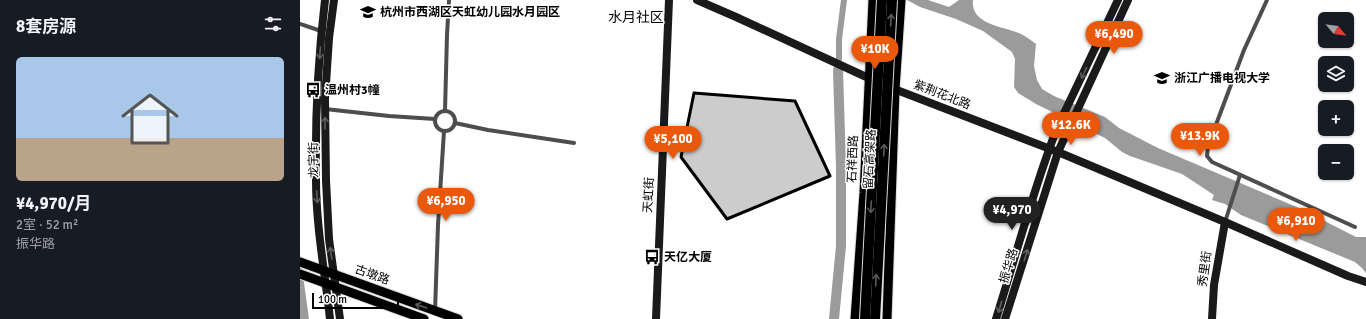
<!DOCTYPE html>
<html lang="zh">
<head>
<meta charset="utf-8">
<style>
	:root { --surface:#171b24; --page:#20242c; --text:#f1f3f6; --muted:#9ea1a6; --line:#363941; --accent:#ea580c }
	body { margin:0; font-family:Signika,"Noto Sans SC",sans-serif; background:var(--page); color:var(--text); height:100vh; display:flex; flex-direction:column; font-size:15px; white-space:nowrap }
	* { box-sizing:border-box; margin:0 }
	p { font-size:13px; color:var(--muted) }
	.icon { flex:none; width:22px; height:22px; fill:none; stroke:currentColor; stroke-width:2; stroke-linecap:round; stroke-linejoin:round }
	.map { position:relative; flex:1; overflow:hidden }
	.details { display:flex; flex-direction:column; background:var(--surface); width:300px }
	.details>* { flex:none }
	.needle { width:26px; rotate:119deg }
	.controls { position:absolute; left:1018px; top:12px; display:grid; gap:8px }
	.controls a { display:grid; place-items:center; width:36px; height:36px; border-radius:6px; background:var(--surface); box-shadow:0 1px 3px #0004; font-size:20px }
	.scale { position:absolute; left:12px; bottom:10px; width:87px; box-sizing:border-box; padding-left:4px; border:2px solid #000; border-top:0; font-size:11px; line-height:14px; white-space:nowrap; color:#000; -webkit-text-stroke:3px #fff; paint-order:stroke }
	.price { position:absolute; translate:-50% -34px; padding:0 9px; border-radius:14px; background:var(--accent); color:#fff; font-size:13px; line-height:26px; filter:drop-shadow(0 1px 2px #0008) }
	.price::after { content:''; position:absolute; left:50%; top:24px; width:12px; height:9px; margin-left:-6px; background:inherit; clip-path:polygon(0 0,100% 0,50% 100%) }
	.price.active { background:#222; color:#fff }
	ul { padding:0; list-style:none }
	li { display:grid; align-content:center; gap:8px; height:212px; padding:0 16px }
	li+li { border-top:1px solid var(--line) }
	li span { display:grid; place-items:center; height:124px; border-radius:6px; color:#555 }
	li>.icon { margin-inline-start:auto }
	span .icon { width:72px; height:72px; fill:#fffc; stroke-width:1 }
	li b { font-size:17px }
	h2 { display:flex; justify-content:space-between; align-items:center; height:48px; padding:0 16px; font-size:17px }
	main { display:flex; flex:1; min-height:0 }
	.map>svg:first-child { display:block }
</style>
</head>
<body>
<main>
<section class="details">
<h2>8套房源<svg class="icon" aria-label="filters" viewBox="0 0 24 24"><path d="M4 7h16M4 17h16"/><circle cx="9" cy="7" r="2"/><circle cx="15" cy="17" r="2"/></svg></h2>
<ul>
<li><span style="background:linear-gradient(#a9c7e8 65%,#b9a48a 0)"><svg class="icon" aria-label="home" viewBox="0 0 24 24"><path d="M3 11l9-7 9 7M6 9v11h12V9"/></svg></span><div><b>¥4,970/月</b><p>2室 · 52 m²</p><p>振华路</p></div></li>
</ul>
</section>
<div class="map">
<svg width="1066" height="319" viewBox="0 0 1066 319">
	<rect width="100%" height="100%" fill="#fff"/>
	<g fill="#9b9b9b">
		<path d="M 607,0 L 628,0 L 649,7 L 659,0 L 673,0 C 670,26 707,26 723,35 C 728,38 732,41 736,44 L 734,66 L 737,80 L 742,89 L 754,96 L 805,117 L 819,128 L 858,148 L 999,208 L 1056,237 L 1066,237 L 1066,273 L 1062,268 L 1055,262 L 941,215 L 925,204 L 912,200 L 914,195 L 882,174 L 830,156 L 822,152 L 805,138 L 736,104 L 718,93 L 714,87 L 715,59 L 712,52 L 683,31 L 656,19 L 620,7 Z"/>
		<polygon points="0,254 9,319 0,319"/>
	</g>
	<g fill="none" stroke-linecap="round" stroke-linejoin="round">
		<polyline stroke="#9b9b9b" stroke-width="6" points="539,59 539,39 544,0"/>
		<polyline stroke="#9b9b9b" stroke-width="10" points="534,319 541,246 541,167 538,70"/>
		<g stroke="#dbdbdb" stroke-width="11">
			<g id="primary">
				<polyline points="0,262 158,319"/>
				<polyline points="0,274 124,319"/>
				<polyline points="555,319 564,193 573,0"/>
				<polyline points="587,319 595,89 601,0"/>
			</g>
		</g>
		<g stroke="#4d4d4d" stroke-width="4">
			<polyline points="967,0 944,50 908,146 907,156 912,162 1055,227"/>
			<polyline points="0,24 21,31"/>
			<polyline points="25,109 89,116 135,119"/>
			<circle cx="145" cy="121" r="10"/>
			<polyline points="145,111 147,35 149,0"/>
			<polyline points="155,123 188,130 274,143"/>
			<polyline points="925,222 940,175"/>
			<polyline points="135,311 138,225 144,131"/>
		</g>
		<g stroke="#1a1a1a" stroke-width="8">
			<path d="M 25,0 C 18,59 15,120 16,180 C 16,226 25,273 30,319"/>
			<polyline points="34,0 29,38 25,99 26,180 29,239 40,319"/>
			<polyline points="397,0 436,17 575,81"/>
			<polyline points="589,87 758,152 925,222 1048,276 1066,282"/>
			<polyline points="356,319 369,0"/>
			<path d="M 696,319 C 716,255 733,190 757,128 L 818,0"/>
			<polyline points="705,319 758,152 828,0"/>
			<polyline points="912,319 914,285 925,222"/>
		</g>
		<use href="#primary" stroke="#000" stroke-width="9"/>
		<g stroke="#dbdbdb" stroke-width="12" stroke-linecap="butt">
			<g id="highway-bridge">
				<polyline points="565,319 582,0"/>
				<polyline points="575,319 592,0"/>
			</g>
		</g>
		<use href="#highway-bridge" stroke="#000" stroke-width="10"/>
	</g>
	<defs><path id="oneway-shaft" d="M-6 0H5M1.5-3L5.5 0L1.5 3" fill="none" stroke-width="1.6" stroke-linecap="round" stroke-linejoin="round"/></defs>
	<g stroke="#595959">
		<use href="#oneway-shaft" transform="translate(591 20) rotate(-87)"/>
		<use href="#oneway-shaft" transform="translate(584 150) rotate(-87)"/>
		<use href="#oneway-shaft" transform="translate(571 207) rotate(93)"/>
		<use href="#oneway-shaft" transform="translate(576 280) rotate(-87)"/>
		<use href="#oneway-shaft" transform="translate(121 306) rotate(-161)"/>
	</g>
	<g stroke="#5f5f5f">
		<use href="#oneway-shaft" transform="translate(20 53) rotate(94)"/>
		<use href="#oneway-shaft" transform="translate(784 73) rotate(115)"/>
		<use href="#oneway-shaft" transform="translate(25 123) rotate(-90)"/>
		<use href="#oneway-shaft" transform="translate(17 197) rotate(86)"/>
		<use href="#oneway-shaft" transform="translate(31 253) rotate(-98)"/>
		<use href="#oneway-shaft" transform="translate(726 255) rotate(-73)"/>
		<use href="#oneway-shaft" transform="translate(700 307) rotate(107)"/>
	</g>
	<path fill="#000" fill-opacity="0.2" stroke="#000" stroke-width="3" stroke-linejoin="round" d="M 394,93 L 495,101 L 530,176 L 427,219 L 381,157 Z"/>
	<defs>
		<g id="school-bare" transform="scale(1.2)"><path d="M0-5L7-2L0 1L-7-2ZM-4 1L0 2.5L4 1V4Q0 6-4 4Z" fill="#000" stroke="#fff" stroke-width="2.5" paint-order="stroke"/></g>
		<g id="bus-bare" transform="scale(1.2)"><path d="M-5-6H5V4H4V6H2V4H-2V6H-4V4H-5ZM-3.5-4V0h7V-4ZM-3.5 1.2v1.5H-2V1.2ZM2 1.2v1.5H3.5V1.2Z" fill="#000" stroke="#fff" stroke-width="2.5" paint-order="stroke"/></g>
	</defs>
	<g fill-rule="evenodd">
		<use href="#school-bare" x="68" y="12"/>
		<use href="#school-bare" x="862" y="78"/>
		<use href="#bus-bare" x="13" y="90"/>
		<use href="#bus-bare" x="352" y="257"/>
	</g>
	<g text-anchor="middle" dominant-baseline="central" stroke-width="3" stroke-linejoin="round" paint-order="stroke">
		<g font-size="12" font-weight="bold" fill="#000" stroke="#fff" text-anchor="start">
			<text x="80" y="12">杭州市西湖区天虹幼儿园水月园区</text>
			<text x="874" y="78">浙江广播电视大学</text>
			<text x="25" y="90">温州村3幢</text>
			<text x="364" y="257">天亿大厦</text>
		</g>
		<g font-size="12" fill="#000" stroke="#fff">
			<text transform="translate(642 95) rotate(21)">紫荆花北路</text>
			<text transform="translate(553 159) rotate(-88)">石祥西路</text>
			<text transform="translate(570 159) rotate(-87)">留石高架路</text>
			<text transform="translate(14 160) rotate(-91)">龙宇街</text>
			<text transform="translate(349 195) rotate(-87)">天虹街</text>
			<text transform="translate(709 266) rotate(-73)">振华路</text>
			<text transform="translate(905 269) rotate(-82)">秀里街</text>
			<text transform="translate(72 275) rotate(20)">古墩路</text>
		</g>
		<g font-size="14" fill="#000" stroke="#fff">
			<text x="336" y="17">水月社区</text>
		</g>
	</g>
</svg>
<div class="controls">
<a><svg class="needle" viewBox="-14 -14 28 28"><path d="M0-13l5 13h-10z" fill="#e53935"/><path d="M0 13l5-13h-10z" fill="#9ea1a6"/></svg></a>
<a><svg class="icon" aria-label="layers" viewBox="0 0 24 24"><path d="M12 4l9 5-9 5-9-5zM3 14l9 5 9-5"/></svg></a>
<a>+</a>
<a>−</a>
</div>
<div class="scale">100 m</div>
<b class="price" style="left:814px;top:55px">¥6,490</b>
<b class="price" style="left:575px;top:70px">¥10K</b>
<b class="price" style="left:771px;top:146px">¥12.6K</b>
<b class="price" style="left:900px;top:157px">¥13.9K</b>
<b class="price" style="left:373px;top:160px">¥5,100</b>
<b class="price" style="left:146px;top:222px">¥6,950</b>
<b class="price active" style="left:712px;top:231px">¥4,970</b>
<b class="price" style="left:996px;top:242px">¥6,910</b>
</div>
</main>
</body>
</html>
